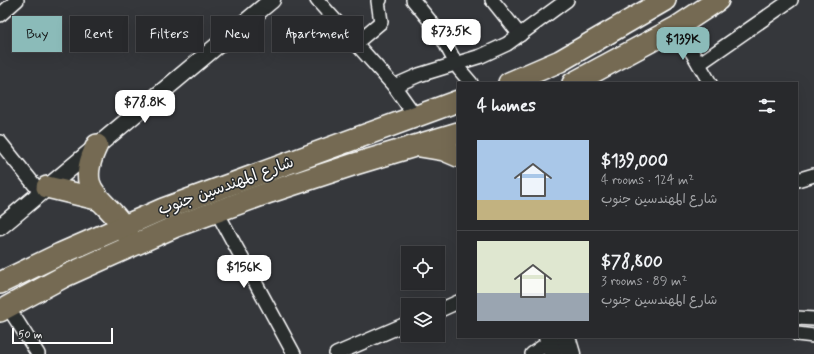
<!DOCTYPE html>
<html lang="en">
<head>
<meta charset="utf-8">
<style>
	:root { --surface:#28292c; --page:#343538; --text:#f1f3f6; --muted:#a5a6a9; --line:#444548; --accent:#8bbbb9 }
	body { margin:0; font-family:Mynerve,"Playpen Sans Arabic",sans-serif; background:var(--page); color:var(--text); height:100vh; display:flex; flex-direction:column; font-size:15px; white-space:nowrap }
	* { box-sizing:border-box; margin:0 }
	p { font-size:13px; color:var(--muted) }
	.icon { flex:none; width:22px; height:22px; fill:none; stroke:currentColor; stroke-width:2; stroke-linecap:round; stroke-linejoin:round }
	.map { position:relative; flex:1; overflow:hidden }
	.details { position:absolute; left:457px; top:82px; width:341px; height:256px; display:flex; flex-direction:column; background:var(--surface); border-radius:0px; box-shadow:0 4px 16px #0002,0 0 0 1px var(--line) }
	.details>* { flex:none }
	.top-card { position:absolute; left:12px; top:16px; width:380px; height:36px; display:flex; gap:8px }
	.buttons { position:absolute; left:401px; top:246px; display:grid; gap:8px }
	.buttons a { display:grid; place-items:center; width:44px; height:44px; border-radius:0px; background:var(--surface); box-shadow:0 4px 16px #0002,0 0 0 1px var(--line); font-size:20px }
	.scale { position:absolute; left:12px; bottom:10px; width:101px; box-sizing:border-box; padding-left:4px; border:2px solid #fff; border-top:0; font-size:11px; line-height:14px; white-space:nowrap; color:#fff; -webkit-text-stroke:3px #2a2d2e; paint-order:stroke }
	.price { position:absolute; translate:-50% -34px; padding:0 9px; border-radius:8px; background:#fff; color:#222; font-size:13px; line-height:26px; filter:drop-shadow(0 1px 2px #0008) }
	.price::after { content:''; position:absolute; left:50%; top:24px; width:12px; height:9px; margin-left:-6px; background:inherit; clip-path:polygon(0 0,100% 0,50% 100%) }
	.price.on { background:var(--accent); color:#111 }
	ul { padding:0; list-style:none }
	li { display:flex; align-items:center; gap:12px; height:100px; padding:0 20px }
	li+li { border-top:1px solid var(--line) }
	li span { display:grid; place-items:center; flex:none; width:112px; height:80px; border-radius:0px; color:#555 }
	li>.icon { margin-inline-start:auto }
	span .icon { width:48px; height:48px; fill:#fffc; stroke-width:1 }
	li b { font-size:17px }
	h2 { display:flex; justify-content:space-between; align-items:center; height:48px; padding:0 20px; font-size:17px }
	.tag { padding:0 14px; border-radius:0px; background:var(--surface); box-shadow:0 4px 16px #0002,0 0 0 1px var(--line); font-size:14px; line-height:36px }
	.tag.on { background:var(--accent); color:#111 }
	.map>svg:first-child { display:block }
</style>
</head>
<body>
<div class="map">
<svg width="814" height="354" viewBox="0 0 814 354">
	<rect width="100%" height="100%" fill="#35373b"/>
	<filter id="ink" filterUnits="userSpaceOnUse"><feTurbulence type="fractalNoise" baseFrequency=".025" numOctaves="2"/><feDisplacementMap in="SourceGraphic" scale="8" xChannelSelector="R" yChannelSelector="G"/><feConvolveMatrix kernelMatrix="1 2 1 2 8 2 1 2 1" color-interpolation-filters="sRGB"/></filter>
	<g filter="url(#ink)">
		<g fill="none" stroke-linecap="round" stroke-linejoin="round">
			<g stroke="#fff" stroke-width="16">
				<g id="minor">
					<polyline points="317,0 394,86"/>
					<polyline points="413,0 439,32 459,69 471,83"/>
					<polyline points="492,0 520,35"/>
					<polyline points="0,15 17,0"/>
					<polyline points="677,27 710,83"/>
					<polyline points="356,43 381,22 378,1 380,0"/>
					<polyline points="699,64 791,0"/>
					<polyline points="416,117 394,86 419,75 481,56 507,44 567,0"/>
					<polyline points="0,142 41,193"/>
					<polyline points="797,180 814,175"/>
					<polyline points="217,212 294,354"/>
					<polyline points="8,307 38,354"/>
					<polyline points="438,311 458,302"/>
					<polyline points="797,318 814,319"/>
					<polyline points="797,334 814,336"/>
					<polyline points="336,354 408,323"/>
					<polyline points="532,354 549,342"/>
				</g>
			</g>
			<g stroke="#fff" stroke-width="19">
				<polyline id="tertiary" points="0,227 272,0"/>
			</g>
			<g stroke="#fff" stroke-width="21">
				<g id="secondary">
					<polyline points="548,337 553,354"/>
					<polyline points="566,337 571,354"/>
				</g>
			</g>
			<g stroke="#fff" stroke-width="24">
				<g id="trunk">
					<polyline points="509,83 560,61 665,0"/>
					<polyline points="573,83 677,27 718,0"/>
					<path d="M 97,145 C 71,198 110,196 129,237"/>
					<polyline points="420,146 444,150 458,156"/>
					<polyline points="47,187 97,199"/>
					<polyline points="0,283 60,254 163,209 458,101"/>
					<polyline points="0,311 65,276 174,227 270,192 355,164 458,133"/>
				</g>
			</g>
			<use href="#minor" stroke="#2a2d2e" stroke-width="13"/>
			<use href="#tertiary" stroke="#2a2d2e" stroke-width="16"/>
			<use href="#secondary" stroke="#2a2d2e" stroke-width="18"/>
			<use href="#trunk" stroke="#746b52" stroke-width="21"/>
		</g>
	</g>
	<g text-anchor="middle" dominant-baseline="central" stroke-width="3" stroke-linejoin="round" paint-order="stroke">
		<g font-size="16" fill="#fff" stroke="#2a2d2e">
			<text transform="translate(226 186) rotate(-20)">شارع المهندسين جنوب</text>
		</g>
	</g>
</svg>
<div class="buttons">
<a><svg class="icon" aria-label="locate" viewBox="0 0 24 24"><circle cx="12" cy="12" r="6"/><path d="M12 2v4M12 18v4M2 12h4M18 12h4"/></svg></a>
<a><svg class="icon" aria-label="layers" viewBox="0 0 24 24"><path d="M12 4l9 5-9 5-9-5zM3 14l9 5 9-5"/></svg></a>
</div>
<div class="scale">50 m</div>
<b class="price" style="left:451px;top:53px">$73.5K</b>
<b class="price on" style="left:683px;top:61px">$139K</b>
<b class="price" style="left:145px;top:124px">$78.8K</b>
<b class="price" style="left:244px;top:289px">$156K</b>
<div class="top-card">
<a class="tag on">Buy</a>
<a class="tag">Rent</a>
<a class="tag">Filters</a>
<a class="tag">New</a>
<a class="tag">Apartment</a>
</div>
<section class="details">
<h2>4 homes<svg class="icon" aria-label="filters" viewBox="0 0 24 24"><path d="M4 7h16M4 17h16"/><circle cx="9" cy="7" r="2"/><circle cx="15" cy="17" r="2"/></svg></h2>
<ul>
<li><span style="background:linear-gradient(#a9c7e8 75%,#c2b280 0)"><svg class="icon" aria-label="home" viewBox="0 0 24 24"><path d="M3 11l9-7 9 7M6 9v11h12V9"/></svg></span><div><b>$139,000</b><p>4 rooms · 124 m²</p><p>شارع المهندسين جنوب</p></div></li>
<li><span style="background:linear-gradient(#dfe7d0 65%,#9aa5b1 0)"><svg class="icon" aria-label="home" viewBox="0 0 24 24"><path d="M3 11l9-7 9 7M6 9v11h12V9"/></svg></span><div><b>$78,800</b><p>3 rooms · 89 m²</p><p>شارع المهندسين جنوب</p></div></li>
</ul>
</section>
</div>
</body>
</html>
